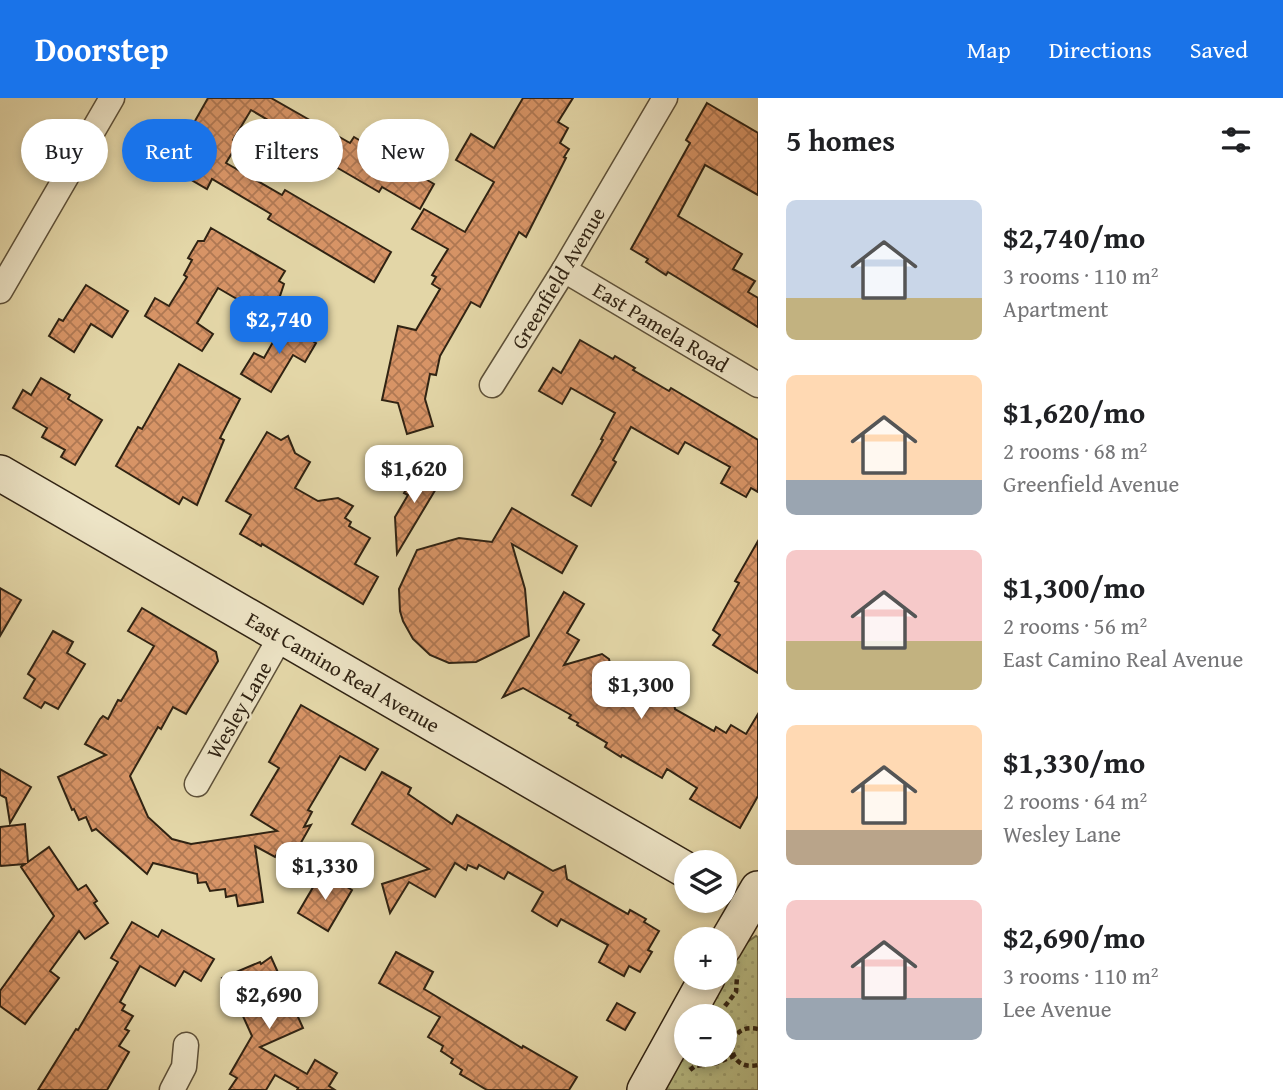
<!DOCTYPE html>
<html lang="en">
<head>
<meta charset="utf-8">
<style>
	:root { --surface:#fff; --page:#f2f2f2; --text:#202124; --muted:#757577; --accent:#1a73e8 }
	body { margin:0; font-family:"Gentium Book Plus",serif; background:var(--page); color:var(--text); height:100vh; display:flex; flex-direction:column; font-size:26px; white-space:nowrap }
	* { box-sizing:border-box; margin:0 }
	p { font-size:23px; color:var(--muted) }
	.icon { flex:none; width:38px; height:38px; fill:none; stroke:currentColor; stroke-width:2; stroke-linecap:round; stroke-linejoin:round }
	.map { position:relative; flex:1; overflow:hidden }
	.side { display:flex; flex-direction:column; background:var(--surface); width:525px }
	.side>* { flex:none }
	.hud { position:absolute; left:21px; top:21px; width:632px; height:63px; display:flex; gap:14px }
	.controls { position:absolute; left:674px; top:752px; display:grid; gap:14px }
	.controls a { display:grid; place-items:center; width:63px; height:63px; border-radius:50%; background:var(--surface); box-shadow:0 4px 10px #0003; font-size:35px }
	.price { position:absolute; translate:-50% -60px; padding:0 16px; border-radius:14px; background:#fff; color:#222; font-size:23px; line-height:46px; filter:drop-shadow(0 2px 4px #0008) }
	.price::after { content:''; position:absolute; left:50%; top:42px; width:21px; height:16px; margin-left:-10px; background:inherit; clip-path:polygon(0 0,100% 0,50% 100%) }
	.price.on { background:var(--accent); color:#fff }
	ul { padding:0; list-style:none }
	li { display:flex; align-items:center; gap:21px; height:175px; padding:0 28px }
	li span { display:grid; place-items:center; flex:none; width:196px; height:140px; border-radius:10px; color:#555 }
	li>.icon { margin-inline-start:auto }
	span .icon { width:84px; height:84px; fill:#fffc; stroke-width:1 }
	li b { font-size:30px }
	h2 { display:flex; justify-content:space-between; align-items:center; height:84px; padding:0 28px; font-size:30px }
	.pill { padding:0 24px; border-radius:32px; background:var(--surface); box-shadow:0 4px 10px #0003; font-size:24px; line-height:63px }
	.pill.on { background:var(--accent); color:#fff }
	header { display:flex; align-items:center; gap:42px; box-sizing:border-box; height:98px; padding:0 35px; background:var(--accent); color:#fff }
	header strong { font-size:33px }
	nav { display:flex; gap:38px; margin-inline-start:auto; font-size:24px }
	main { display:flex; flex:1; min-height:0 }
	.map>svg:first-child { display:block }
</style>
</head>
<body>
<header>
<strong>Doorstep</strong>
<nav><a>Map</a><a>Directions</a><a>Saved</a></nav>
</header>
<main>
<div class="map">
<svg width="758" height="992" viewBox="0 0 758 992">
	<defs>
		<pattern id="park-dots" width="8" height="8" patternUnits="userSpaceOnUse" patternTransform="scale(1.75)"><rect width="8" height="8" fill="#b8bc84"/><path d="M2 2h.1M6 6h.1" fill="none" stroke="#9ea171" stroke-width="1.8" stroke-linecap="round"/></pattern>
		<pattern id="building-cross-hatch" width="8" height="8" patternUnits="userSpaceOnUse" patternTransform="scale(1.75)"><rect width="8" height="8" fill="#d79466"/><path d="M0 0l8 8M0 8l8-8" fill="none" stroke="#af7853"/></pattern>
	</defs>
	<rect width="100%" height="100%" fill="#e3d6a7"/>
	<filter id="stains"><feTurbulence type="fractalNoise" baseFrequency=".00286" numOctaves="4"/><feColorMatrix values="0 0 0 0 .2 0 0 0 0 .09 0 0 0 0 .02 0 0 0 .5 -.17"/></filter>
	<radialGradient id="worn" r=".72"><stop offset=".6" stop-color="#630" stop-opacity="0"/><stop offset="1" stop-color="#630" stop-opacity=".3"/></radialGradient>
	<polygon fill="url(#park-dots)" stroke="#74704c" stroke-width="2" points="756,838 758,839 758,992 663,992 686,951 686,957 724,957 724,919 704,919 746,845"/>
	<g fill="url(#building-cross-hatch)" stroke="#302313" stroke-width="2">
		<polygon points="208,0 271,0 350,45 354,39 434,86 420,111 382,89 379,94 336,69 339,64 251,12 233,42 238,45 226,65 282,97 285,92 391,154 374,184 268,121 271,116 212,81 207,91 162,65 171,49 178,53"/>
		<polygon points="523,0 573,0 558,24 568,30 560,45 569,51 564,59 566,60 526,139 519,134 480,209 471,204 440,258 436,277 430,276 425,301 433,328 407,336 398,305 382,302 398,228 416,232 440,191 432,186 436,179 432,177 448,151 412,131 424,111 465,134 494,84 456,62 471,36 494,50"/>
		<polygon points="707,5 758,35 758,97 705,67 678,118 742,156 733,171 755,183 748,194 758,200 758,229 668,174 666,177 646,164 648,161 631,151 690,45 686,42"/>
		<polygon points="211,130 285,173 279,183 284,186 280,198 266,218 218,190 197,225 213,236 202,253 145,218 155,200 169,208 187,179 184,177 192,162 188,160 198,143 204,143"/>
		<polygon points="86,187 128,213 112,239 91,226 74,254 49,238 59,221 63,223"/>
		<polygon points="286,221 307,233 304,238 316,245 305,264 293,257 271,294 241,276 254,255 264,260"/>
		<polygon points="580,242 613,261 615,258 635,270 633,272 669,293 671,290 758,342 758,394 751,390 746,399 721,385 730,369 685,344 678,356 631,329 613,362 616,364 591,408 572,397 603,342 601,341 615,315 571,290 562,306 539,293 553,270 561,275"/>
		<polygon points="179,266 240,301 220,340 224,342 197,407 183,399 179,406 116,368 138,329 142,331"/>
		<polygon points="41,280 70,297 68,301 102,322 75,367 61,359 65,352 42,339 47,330 13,310 23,292 31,297"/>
		<polygon points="267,334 281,342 288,338 295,355 310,364 295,390 318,403 338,400 353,408 345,420 351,424 349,428 370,440 355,466 378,479 363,506 262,446 261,448 240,436 251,417 226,403"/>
		<polygon points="418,371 440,384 397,456 395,419 408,397 404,395"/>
		<polygon points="512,410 577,448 562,475 512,446 525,491 529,538 476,564 449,565 430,557 413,541 403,523 400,513 399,491 417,452 459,440 492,444"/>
		<polygon points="758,443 758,575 713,547 720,537 713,532 739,485 735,483"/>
		<polygon points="0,490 21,502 0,538"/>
		<polygon points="564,494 584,506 567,535 579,542 564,567 602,556 609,561 610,565 621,571 619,576 630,583 626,590 650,604 664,599 674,605 675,611 714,633 716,629 726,635 731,627 746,636 758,616 758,698 740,730 690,701 697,690 667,671 662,680 622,657 621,659 605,649 607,645 577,627 578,625 569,620 571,617 523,590 503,599"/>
		<polygon points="142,510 216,554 218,563 186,616 173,609 161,631 158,629 130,678 148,719 172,741 191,746 277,733 251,717 279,670 269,664 301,607 378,651 365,672 340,658 308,712 312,714 304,729 311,727 290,764 277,756 275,759 255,748 263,804 238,808 236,797 226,799 225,791 210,793 206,784 198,785 197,776 153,765 147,776 96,731 92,733 86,719 79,722 74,711 72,712 58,679 106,657 85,646 100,621 103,618 108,621 118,602 121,603 154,548 128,533"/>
		<polygon points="53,533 73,544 67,555 85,566 58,611 45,604 41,610 24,600 35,581 28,576"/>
		<polygon points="0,671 31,689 10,725 6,700 0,697"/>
		<polygon points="382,674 411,690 408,696 452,726 457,717 553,773 565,768 567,781 628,816 630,812 646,821 644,824 659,833 648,852 652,854 640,874 629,868 624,878 599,864 608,847 561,821 557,828 532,813 543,794 508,774 504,781 479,767 477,771 468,767 466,772 455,765 435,799 409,784 390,815 382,786 429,771 352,726"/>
		<polygon points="25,726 28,764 49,749 78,792 86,787 97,803 94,805 108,825 85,841 79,833 50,873 59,880 25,926 0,908 0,893 54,818 21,769 25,766 1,768 0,766 0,729"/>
		<polygon points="322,774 352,792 328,833 298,815"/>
		<polygon points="132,824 158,839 162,832 214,861 201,883 184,873 175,888 140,868 120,904 125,907 122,912 133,918 125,931 129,933 119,948 129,954 107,992 38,992 76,931 78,932 118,864 111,860"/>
		<polygon points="396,854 433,874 424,891 522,950 523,948 577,979 569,992 487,992 460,976 462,972 451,965 453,961 441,953 443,948 428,939 440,919 379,885"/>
		<polygon points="271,859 303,930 260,949 307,976 315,962 337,975 329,988 335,992 297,992 298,990 275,977 266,992 229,992 237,980 230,976 252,938 237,905 234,907 222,880 260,864 261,866"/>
		<polygon points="617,905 635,915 625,932 607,922"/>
	</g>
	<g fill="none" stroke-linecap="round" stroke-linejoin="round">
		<g stroke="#5d5038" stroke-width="27">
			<g id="street">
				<polyline points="564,172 758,287"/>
				<polyline points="0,193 112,0"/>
				<polyline points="492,287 564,172 665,0"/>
				<polyline points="197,686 281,538"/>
				<polyline points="172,992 184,969 186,947"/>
			</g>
		</g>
		<g stroke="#302313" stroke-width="38">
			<g id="secondary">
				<polyline points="0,375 686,772"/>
				<polyline points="724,849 758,791"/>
				<polyline points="645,992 707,880"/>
			</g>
		</g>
		<g stroke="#302313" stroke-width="4.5" stroke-dasharray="5 3.5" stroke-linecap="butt">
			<polyline points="725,908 736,894 737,879"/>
			<path d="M 758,931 C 724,923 723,975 758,967"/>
			<polyline points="690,972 695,968 717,965 734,958"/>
		</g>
		<use href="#street" stroke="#ede4c6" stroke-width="24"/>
		<use href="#secondary" stroke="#ede4c6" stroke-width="35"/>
	</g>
	<g text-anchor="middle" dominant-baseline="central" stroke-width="5" stroke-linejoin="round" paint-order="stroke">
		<g font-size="21" fill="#302313" stroke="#ede4c6">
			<text transform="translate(558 180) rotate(-59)">Greenfield Avenue</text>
			<text transform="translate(661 229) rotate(31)">East Pamela Road</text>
			<text transform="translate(343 574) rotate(30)">East Camino Real Avenue</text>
			<text transform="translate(239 612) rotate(-60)">Wesley Lane</text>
		</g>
	</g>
	<rect width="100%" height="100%" filter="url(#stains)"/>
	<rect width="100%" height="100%" fill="url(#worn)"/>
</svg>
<div class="controls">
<a><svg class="icon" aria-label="layers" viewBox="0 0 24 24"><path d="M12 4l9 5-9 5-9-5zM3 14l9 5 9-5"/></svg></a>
<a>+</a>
<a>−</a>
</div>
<b class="price on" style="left:279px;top:258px">$2,740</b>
<b class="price" style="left:414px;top:407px">$1,620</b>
<b class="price" style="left:641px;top:623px">$1,300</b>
<b class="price" style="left:325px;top:804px">$1,330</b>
<b class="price" style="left:269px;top:933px">$2,690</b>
<div class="hud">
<a class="pill">Buy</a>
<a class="pill on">Rent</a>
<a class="pill">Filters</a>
<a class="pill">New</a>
</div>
</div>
<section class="side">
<h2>5 homes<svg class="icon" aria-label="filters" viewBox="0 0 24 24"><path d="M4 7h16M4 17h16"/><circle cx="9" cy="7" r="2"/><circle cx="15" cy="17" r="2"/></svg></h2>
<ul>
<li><span style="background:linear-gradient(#c9d6e8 70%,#c2b280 0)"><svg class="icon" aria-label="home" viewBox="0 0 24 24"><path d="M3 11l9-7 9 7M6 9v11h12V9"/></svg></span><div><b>$2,740/mo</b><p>3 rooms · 110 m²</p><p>Apartment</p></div></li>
<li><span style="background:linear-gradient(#ffd9b3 75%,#9aa5b1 0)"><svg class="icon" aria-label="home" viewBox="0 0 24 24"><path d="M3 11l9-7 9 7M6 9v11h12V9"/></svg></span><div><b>$1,620/mo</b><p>2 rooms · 68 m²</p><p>Greenfield Avenue</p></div></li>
<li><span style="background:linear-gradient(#f6c9c9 65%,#c2b280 0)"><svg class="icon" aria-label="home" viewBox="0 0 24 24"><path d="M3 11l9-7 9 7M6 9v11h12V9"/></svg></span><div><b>$1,300/mo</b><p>2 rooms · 56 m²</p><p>East Camino Real Avenue</p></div></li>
<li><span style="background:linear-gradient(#ffd9b3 75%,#b9a48a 0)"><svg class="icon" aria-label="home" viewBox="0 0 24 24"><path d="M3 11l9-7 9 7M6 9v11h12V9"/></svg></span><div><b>$1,330/mo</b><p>2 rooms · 64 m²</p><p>Wesley Lane</p></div></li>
<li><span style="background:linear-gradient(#f6c9c9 70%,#9aa5b1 0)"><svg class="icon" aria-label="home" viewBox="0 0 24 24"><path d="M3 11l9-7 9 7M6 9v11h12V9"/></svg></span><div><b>$2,690/mo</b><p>3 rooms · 110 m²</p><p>Lee Avenue</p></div></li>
</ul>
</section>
</main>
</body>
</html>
